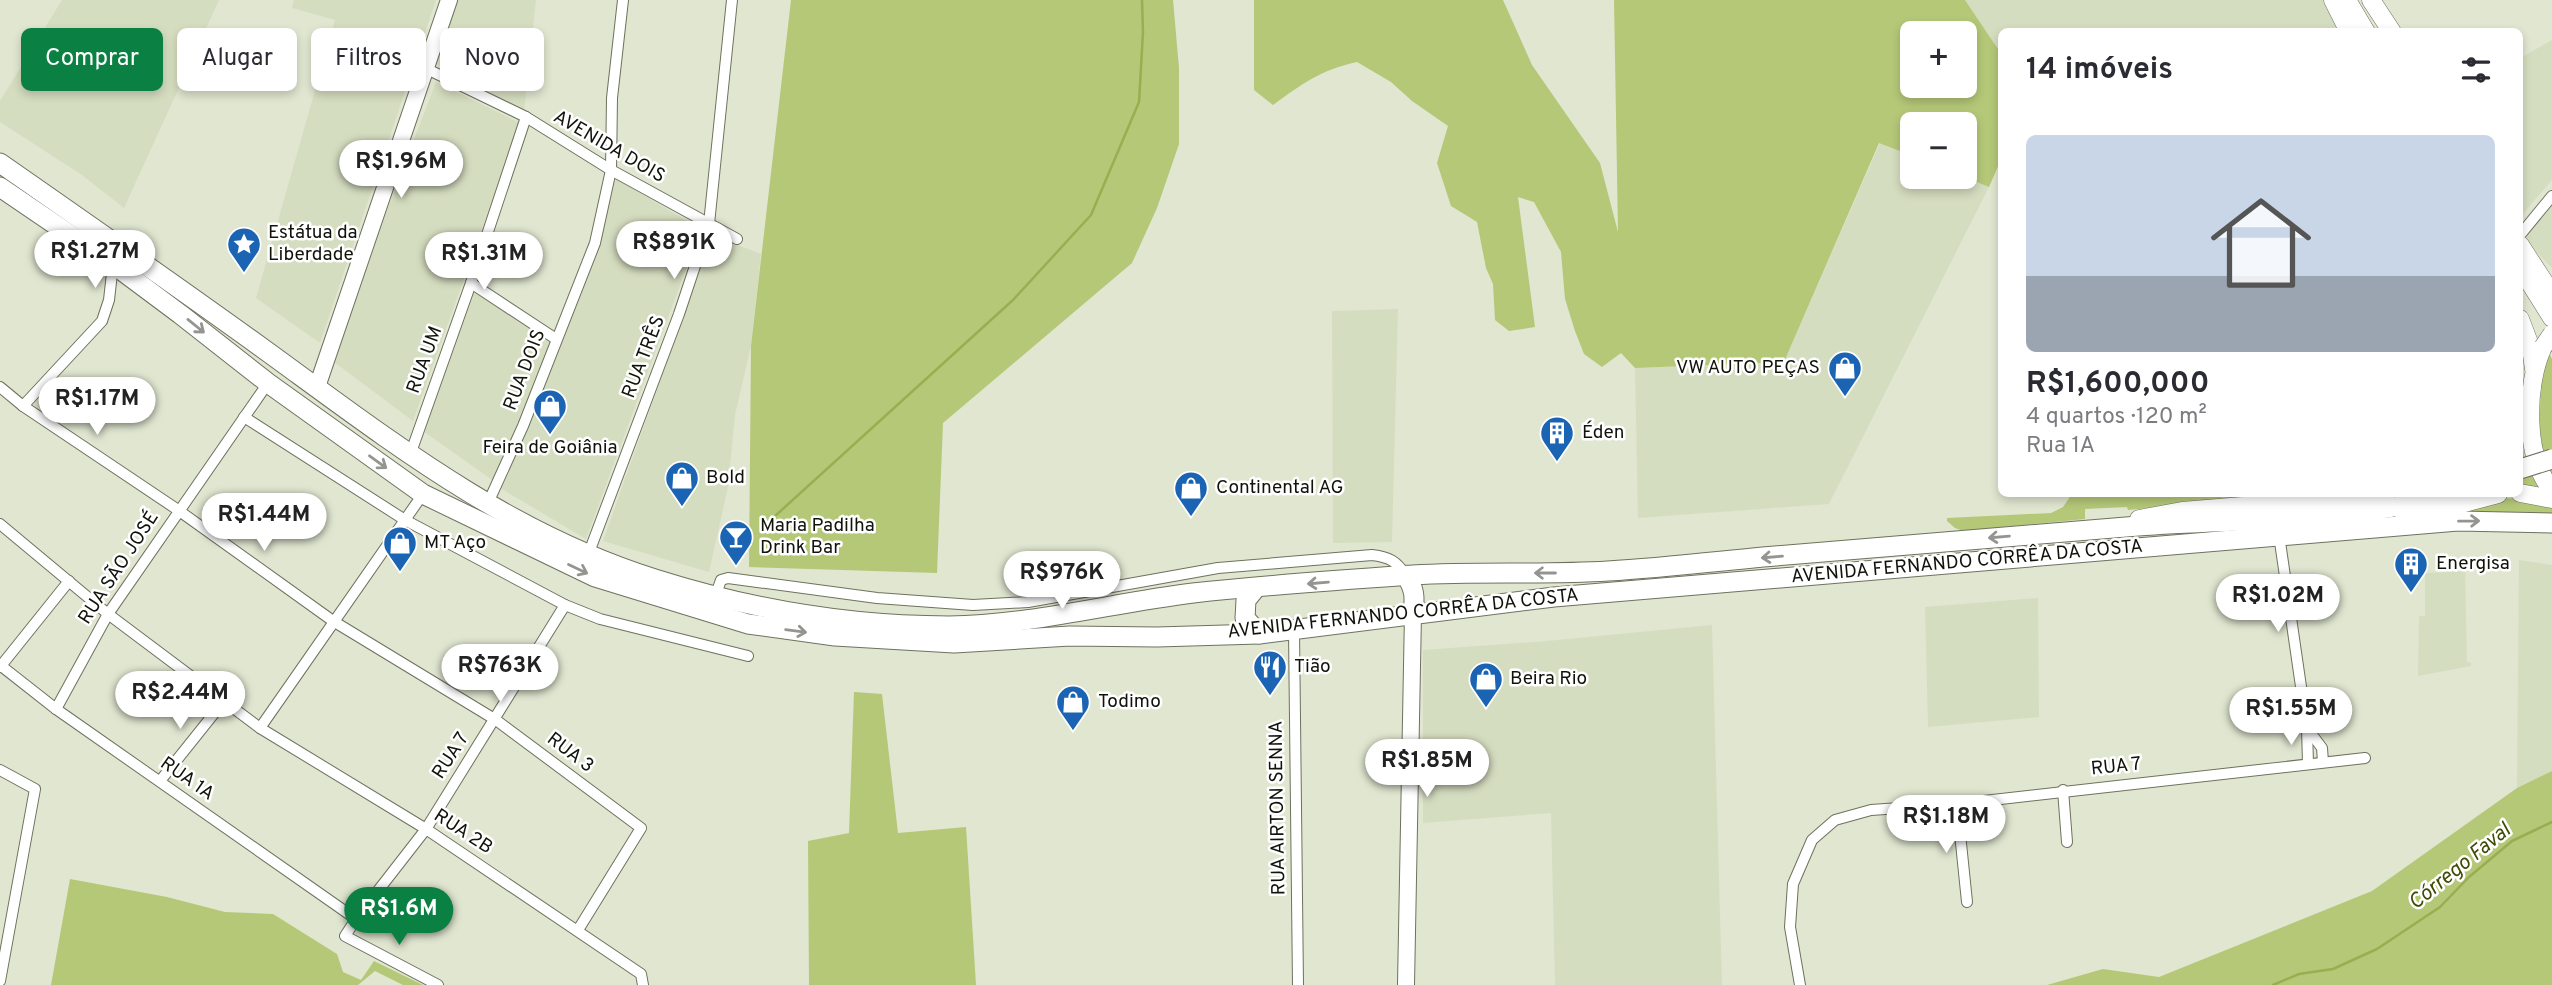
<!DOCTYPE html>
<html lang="pt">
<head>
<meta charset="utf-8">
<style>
	:root { --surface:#fff; --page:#f2f2f3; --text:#2b2b33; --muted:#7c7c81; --accent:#0b8043 }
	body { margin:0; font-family:Overpass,sans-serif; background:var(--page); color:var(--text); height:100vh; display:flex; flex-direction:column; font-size:26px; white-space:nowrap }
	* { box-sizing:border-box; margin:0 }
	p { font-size:23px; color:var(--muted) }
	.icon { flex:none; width:38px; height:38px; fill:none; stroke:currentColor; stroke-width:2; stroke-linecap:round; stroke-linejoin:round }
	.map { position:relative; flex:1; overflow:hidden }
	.panel { position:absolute; left:1998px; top:28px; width:525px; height:469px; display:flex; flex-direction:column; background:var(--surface); border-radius:10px; box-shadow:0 4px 10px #0003 }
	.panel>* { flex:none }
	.guide { position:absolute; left:21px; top:28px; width:665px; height:63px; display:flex; gap:14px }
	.controls { position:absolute; left:1900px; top:21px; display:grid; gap:14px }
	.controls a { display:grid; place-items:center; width:77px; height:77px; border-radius:10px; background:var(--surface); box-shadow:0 4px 10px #0003; font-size:35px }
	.price { position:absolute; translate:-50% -60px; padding:0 16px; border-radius:24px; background:#fff; color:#222; font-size:23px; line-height:46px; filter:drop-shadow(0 2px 4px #0008) }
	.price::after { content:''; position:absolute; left:50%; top:42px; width:21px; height:16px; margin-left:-10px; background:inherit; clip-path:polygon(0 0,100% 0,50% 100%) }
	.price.on { background:var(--accent); color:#fff }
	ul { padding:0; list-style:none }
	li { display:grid; align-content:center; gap:14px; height:371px; padding:0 28px }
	li span { display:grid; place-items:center; height:217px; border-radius:10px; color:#555 }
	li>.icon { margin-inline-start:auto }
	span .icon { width:126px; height:126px; fill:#fffc; stroke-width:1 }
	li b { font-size:30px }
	h2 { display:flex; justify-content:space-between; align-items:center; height:84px; padding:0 28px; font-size:30px }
	.pill { padding:0 24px; border-radius:10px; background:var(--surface); box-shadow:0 4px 10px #0003; font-size:24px; line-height:63px }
	.pill.on { background:var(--accent); color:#fff }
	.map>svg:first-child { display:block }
</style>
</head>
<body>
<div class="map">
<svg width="2552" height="985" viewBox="0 0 2552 985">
	<rect width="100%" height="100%" fill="#e0e6d0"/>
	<g fill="#d5ddc0">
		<polygon points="62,0 219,0 124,208 82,175 0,122 0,101"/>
		<polygon points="294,0 436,0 320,343 256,298 335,20 292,8"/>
		<polygon points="458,0 536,0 524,111 435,63"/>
		<polygon points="1965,0 2330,0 2348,31 2002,32 2002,55"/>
		<polygon points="2552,40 2552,180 2520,217 2520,58"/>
		<polygon points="436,82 520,123 413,421 330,359"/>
		<polygon points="1880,143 1913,156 1913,177 1964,177 1989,187 1829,504 1638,518 1635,368 1784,362"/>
		<polygon points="616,179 701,229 586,539 500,488"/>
		<polygon points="2552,203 2552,268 2523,238"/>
		<polygon points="712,235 761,254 751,346 735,415 728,487 709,572 603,541"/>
		<polygon points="473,292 552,339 495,482 423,431"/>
		<polygon points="1398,309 1392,542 1333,543 1332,311"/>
		<polygon points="2519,560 2552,565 2552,771 2517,788"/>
		<polygon points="2465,571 2467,662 2471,663 2471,666 2418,676 2419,616 2425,616 2425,573"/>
		<polygon points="2038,598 2039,717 1928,727 1925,607"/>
		<polygon points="1712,625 1722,985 1555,985 1551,813 1423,823 1423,650 1547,641"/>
	</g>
	<g fill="#b5c878" fill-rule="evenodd">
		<polygon points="791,0 1173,0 1179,68 1179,144 1157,208 1132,263 943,423 937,573 749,567 751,346"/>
		<path d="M 1254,0 L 1503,0 L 1532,65 L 1600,163 L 1618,232 L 1614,0 L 1965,0 L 2002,55 L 2002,157 L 1989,187 L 1964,177 L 1965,124 L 1913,124 L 1913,156 L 1879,143 L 1784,362 L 1635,368 L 1621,353 L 1602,367 L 1584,354 L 1575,331 L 1565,299 L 1561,252 L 1534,202 L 1518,197 L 1535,327 L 1509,331 L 1495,320 L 1493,284 L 1486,268 L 1477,222 L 1451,206 L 1437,163 L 1448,126 L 1412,101 L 1391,82 L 1357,62 C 1321,70 1303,83 1273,105 L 1254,90 ZM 1913,33 L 1965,33 L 1965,86 L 1913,86 Z"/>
		<polygon points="2548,351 2552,359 2552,480 2539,439 2541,378"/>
		<polygon points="2521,430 2525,462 2538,487 2537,489 2520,488"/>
		<polygon points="2072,494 2299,494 2128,510 2127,507 2085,509 2085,519 1963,531 1955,528 1947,521 1947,518 2051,513 2063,507"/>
		<polygon points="2505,498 2522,499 2552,505 2552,521 2435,519"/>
		<polygon points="854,692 882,694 898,833 966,827 976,985 809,985 808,841 849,833"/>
		<polygon points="2552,771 2552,985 2047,985 2103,969 2159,977 2372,891 2517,788"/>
		<polygon points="70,879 167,897 225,912 273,914 337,954 343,972 361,980 374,961 423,985 403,985 375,971 358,985 51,985"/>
	</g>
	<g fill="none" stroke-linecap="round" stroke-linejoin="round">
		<g stroke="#99ad51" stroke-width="2.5">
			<polyline points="764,526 1013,300 1091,215 1139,102 1143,32 1142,0"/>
			<polyline points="2273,985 2299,974 2333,969 2377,949 2440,907 2469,877 2512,841 2552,822"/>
		</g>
		<g stroke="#6d725f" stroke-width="12">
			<g id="street">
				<polyline points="425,68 526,117 611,170 737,239"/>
				<polyline points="2520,235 2552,196"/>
				<polyline points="471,283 556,339"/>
				<polyline points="0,387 23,406 178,510 333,621 496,720 641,828 578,930"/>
				<polyline points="23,406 102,321 109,300 113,264"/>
				<polyline points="244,417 405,520 565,605 600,619 748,656"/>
				<polyline points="410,455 471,283 526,117"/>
				<polyline points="488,503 523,426 595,243 611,170 612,98 623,0"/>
				<polyline points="0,524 108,614 260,728 426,829 641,974 643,985"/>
				<polyline points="2279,535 2307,728 2308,764"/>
				<polyline points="588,555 679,314 709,224 732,0"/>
				<path d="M 715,597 L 721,580 L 728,578 L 877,598 L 973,605 L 1028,602 L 1218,568 L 1372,555 C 1389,557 1397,561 1406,576"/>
				<polyline points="1294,631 1298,985"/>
				<polyline points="0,665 56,709 356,919"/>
				<polyline points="0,667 69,581"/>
				<polyline points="56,709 108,614 268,383"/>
				<polyline points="260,728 423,494"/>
				<polyline points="2307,728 2322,748 2323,762"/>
				<polyline points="0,770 35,789 0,981"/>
				<polyline points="160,781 224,701"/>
				<polyline points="2063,790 2067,842"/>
				<polyline points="1957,804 1967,902"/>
				<polyline points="438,985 345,936 356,919 426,829 565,605"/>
				<polyline points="1800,985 1790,927 1793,884 1812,840 1835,820 1871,810 1957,804 2365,758"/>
			</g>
		</g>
		<g stroke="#6d725f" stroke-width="18">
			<g id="secondary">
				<polyline points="317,387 449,0"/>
				<polyline points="1406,985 1413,613"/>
			</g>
		</g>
		<g stroke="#6d725f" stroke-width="19">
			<g id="primary">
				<polyline points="2333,0 2349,32"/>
				<polyline points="2347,0 2366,32"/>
				<polyline points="2371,0 2392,32"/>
				<polyline points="2520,245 2552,294"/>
				<polyline points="2520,267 2552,318"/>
				<polyline points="2520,319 2531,348 2534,369"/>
				<path d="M 2543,347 C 2525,385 2524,458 2552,490"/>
				<polyline points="2520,493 2552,499"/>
				<polyline points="2139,519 2182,511 2386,494"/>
				<polyline points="2404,519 2498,494"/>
			</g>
		</g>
		<g stroke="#6d725f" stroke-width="21">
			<g id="highway">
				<path d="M 0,163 C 89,225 178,287 265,350 C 389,440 507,533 655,579 C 750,609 848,626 949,626 C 1031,625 1112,603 1193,593 C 1266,585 1340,580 1413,575 C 1478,571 1543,575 1608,571 C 1659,568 1711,562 1763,557 C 1888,547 2013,536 2138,526 C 2238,518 2351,524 2447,494"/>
				<polyline points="0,187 113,264 180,314 268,383 423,494 595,577 748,624 835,636 954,643 1070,636 1157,637 1259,634 1554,597 2458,521 2552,523"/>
				<path d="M 1406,576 C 1415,589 1415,598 1413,613"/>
				<polyline points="1255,589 1246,600 1245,618 1259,634"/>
			</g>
		</g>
		<use href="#street" stroke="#fff" stroke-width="10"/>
		<use href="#secondary" stroke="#fff" stroke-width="16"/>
		<use href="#primary" stroke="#fff" stroke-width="18"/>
		<use href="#highway" stroke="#fff" stroke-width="19"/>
		<g stroke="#6d725f" stroke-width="19" stroke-linecap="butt">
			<polyline id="primary-bridge" points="2543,347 2552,334"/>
		</g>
		<g stroke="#6d725f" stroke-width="21" stroke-linecap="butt">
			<polyline id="highway-bridge" points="2520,469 2552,459"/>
		</g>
		<use href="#primary-bridge" stroke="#fff" stroke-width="18"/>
		<use href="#highway-bridge" stroke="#fff" stroke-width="19"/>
	</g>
	<defs><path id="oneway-shaft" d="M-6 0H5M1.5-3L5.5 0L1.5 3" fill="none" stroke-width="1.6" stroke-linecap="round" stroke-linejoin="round" transform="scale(1.75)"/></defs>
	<g stroke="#949591">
		<use href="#oneway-shaft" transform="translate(196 326) rotate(39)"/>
		<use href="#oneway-shaft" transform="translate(378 462) rotate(36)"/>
		<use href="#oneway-shaft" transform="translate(2469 521) rotate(-1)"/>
		<use href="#oneway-shaft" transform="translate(1999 537) rotate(175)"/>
		<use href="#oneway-shaft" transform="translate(1772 557) rotate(175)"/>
		<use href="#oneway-shaft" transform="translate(578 569) rotate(25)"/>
		<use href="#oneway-shaft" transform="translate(1545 573) rotate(180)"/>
		<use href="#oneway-shaft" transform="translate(1318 583) rotate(175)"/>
		<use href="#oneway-shaft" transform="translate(796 631) rotate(8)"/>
	</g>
	<defs>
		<g id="sight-pin" transform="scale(1.75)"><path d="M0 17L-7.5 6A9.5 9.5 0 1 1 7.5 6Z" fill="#1b64b4" stroke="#fff"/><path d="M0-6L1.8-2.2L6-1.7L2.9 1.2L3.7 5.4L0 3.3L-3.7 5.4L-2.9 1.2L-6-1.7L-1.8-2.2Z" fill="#fff"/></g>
		<g id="shop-pin" transform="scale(1.75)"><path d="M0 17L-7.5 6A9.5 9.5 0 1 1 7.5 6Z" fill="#1b64b4" stroke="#fff"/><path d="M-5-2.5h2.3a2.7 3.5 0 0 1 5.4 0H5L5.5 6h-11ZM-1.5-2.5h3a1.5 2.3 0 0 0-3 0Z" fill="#fff"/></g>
		<g id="building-pin" transform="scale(1.75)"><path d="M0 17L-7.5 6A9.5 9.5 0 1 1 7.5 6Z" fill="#1b64b4" stroke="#fff"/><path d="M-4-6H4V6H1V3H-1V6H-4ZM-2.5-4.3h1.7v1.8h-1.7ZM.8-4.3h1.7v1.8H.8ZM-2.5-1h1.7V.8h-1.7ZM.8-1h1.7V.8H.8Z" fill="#fff"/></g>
		<g id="bar-pin" transform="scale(1.75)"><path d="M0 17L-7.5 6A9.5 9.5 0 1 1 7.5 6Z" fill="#1b64b4" stroke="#fff"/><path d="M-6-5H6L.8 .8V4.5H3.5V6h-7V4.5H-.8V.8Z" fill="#fff"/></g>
		<g id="restaurant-pin" transform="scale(1.75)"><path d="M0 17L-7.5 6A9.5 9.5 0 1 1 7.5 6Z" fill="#1b64b4" stroke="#fff"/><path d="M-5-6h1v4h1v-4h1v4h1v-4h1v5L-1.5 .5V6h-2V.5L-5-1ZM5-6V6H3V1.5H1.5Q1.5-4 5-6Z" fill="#fff"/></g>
	</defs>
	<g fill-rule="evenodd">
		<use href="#sight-pin" x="244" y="244"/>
		<use href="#shop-pin" x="1845" y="368"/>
		<use href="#shop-pin" x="550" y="406"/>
		<use href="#building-pin" x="1557" y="433"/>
		<use href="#shop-pin" x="682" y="478"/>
		<use href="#shop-pin" x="1191" y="488"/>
		<use href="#bar-pin" x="736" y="537"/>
		<use href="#shop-pin" x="400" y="543"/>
		<use href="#building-pin" x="2411" y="564"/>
		<use href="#restaurant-pin" x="1270" y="667"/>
		<use href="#shop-pin" x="1486" y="679"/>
		<use href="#shop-pin" x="1073" y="702"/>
	</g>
	<g text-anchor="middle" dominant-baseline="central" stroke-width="5" stroke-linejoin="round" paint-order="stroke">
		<g font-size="19" fill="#11130b" stroke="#fff">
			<text transform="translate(609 147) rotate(30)">AVENIDA DOIS</text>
			<text transform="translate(644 357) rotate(-69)">RUA TRÊS</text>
			<text transform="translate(425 360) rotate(-70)">RUA UM</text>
			<text transform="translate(525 370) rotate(-69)">RUA DOIS</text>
			<text transform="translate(1967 562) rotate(-5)">AVENIDA FERNANDO CORRÊA DA COSTA</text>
			<text transform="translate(119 568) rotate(-57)">RUA SÃO JOSÉ</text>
			<text transform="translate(1403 614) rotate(-6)">AVENIDA FERNANDO CORRÊA DA COSTA</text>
			<text transform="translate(570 753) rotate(37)">RUA 3</text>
			<text transform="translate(451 756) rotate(-57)">RUA 7</text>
			<text transform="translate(2116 767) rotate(-6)">RUA 7</text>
			<text transform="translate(187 779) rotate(35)">RUA 1A</text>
			<text transform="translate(1278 808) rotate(-91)">RUA AIRTON SENNA</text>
			<text transform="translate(463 832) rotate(33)">RUA 2B</text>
		</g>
		<g font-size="19" fill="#11130b" stroke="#fff" text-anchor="start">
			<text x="268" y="233">Estátua da<tspan x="268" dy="22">Liberdade</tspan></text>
			<text x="1820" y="368" text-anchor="end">VW AUTO PEÇAS</text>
			<text x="1582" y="433">Éden</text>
			<text x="550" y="448" text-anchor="middle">Feira de Goiânia</text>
			<text x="706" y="478">Bold</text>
			<text x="1216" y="488">Continental AG</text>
			<text x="760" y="526">Maria Padilha<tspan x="760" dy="22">Drink Bar</tspan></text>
			<text x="424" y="543">MT Aço</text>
			<text x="2436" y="564">Energisa</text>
			<text x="1294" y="667">Tião</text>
			<text x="1510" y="679">Beira Rio</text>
			<text x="1098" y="702">Todimo</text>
		</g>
		<g font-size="21" font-style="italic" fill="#404b04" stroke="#fff">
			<text transform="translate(2460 867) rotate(-39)">Córrego Faval</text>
		</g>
	</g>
</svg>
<div class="controls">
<a>+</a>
<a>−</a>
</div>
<b class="price" style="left:401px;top:200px">R$1.96M</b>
<b class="price" style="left:674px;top:281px">R$891K</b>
<b class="price" style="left:95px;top:290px">R$1.27M</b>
<b class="price" style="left:484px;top:292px">R$1.31M</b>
<b class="price" style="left:97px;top:437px">R$1.17M</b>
<b class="price" style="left:264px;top:553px">R$1.44M</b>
<b class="price" style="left:1062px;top:611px">R$976K</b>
<b class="price" style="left:2278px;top:634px">R$1.02M</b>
<b class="price" style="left:500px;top:704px">R$763K</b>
<b class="price" style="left:180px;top:731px">R$2.44M</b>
<b class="price" style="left:2291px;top:747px">R$1.55M</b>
<b class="price" style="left:1427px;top:799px">R$1.85M</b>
<b class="price" style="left:1946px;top:855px">R$1.18M</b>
<b class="price on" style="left:399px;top:947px">R$1.6M</b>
<div class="guide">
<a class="pill on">Comprar</a>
<a class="pill">Alugar</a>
<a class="pill">Filtros</a>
<a class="pill">Novo</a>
</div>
<section class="panel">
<h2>14 imóveis<svg class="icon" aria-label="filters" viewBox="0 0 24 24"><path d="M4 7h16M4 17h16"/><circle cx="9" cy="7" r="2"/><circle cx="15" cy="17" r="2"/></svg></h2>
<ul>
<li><span style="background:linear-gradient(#c9d6e8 65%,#9aa5b1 0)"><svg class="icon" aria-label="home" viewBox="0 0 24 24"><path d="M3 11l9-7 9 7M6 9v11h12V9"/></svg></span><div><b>R$1,600,000</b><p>4 quartos · 120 m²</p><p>Rua 1A</p></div></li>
</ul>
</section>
</div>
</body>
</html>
